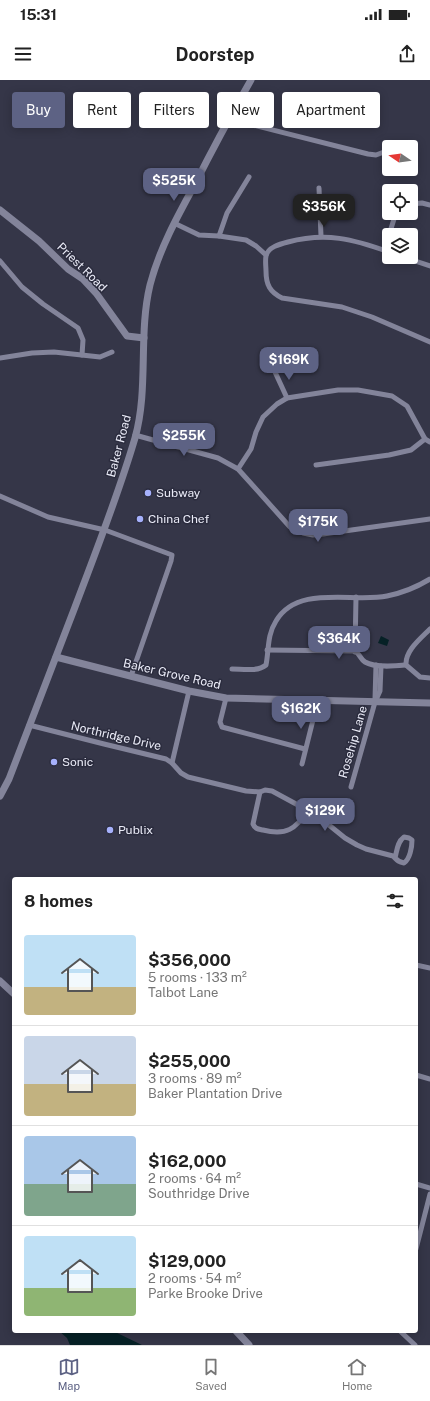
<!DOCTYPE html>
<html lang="en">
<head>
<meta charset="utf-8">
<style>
	:root { --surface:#fff; --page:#f6f6f6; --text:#222; --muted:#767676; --line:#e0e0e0; --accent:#5d6284 }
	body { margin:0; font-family:"Public Sans",sans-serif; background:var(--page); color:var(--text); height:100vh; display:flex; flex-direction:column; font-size:15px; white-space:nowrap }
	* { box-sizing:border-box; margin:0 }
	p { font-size:13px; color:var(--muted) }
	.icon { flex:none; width:22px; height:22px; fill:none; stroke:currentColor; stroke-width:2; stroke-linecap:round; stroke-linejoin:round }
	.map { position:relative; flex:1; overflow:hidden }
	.panel { position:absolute; left:12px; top:797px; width:406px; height:456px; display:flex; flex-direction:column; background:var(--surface); border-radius:4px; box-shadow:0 2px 10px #0003 }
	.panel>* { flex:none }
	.hud { position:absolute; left:12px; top:12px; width:406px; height:36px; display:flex; gap:8px }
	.needle { width:26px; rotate:283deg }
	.controls { position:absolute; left:382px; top:60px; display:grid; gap:8px }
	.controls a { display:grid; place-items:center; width:36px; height:36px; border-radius:4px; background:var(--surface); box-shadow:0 2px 10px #0003; font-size:20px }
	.price { position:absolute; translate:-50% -34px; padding:0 9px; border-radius:8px; background:var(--accent); color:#fff; font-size:13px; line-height:26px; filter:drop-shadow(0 1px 2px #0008) }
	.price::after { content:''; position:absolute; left:50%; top:24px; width:12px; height:9px; margin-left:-6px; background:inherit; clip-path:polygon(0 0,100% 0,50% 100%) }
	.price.current { background:#222; color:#fff }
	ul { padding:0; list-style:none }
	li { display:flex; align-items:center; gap:12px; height:100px; padding:0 12px }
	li+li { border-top:1px solid var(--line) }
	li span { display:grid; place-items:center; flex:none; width:112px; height:80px; border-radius:4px; color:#555 }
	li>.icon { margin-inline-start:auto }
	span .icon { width:48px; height:48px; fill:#fffc; stroke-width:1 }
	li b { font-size:17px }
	h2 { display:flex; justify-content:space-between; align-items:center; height:48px; padding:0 12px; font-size:17px }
	.chip { padding:0 14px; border-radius:4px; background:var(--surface); box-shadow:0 2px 10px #0003; font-size:14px; line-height:36px }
	.chip.current { background:var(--accent); color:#fff }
	.status { display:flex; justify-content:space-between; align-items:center; height:28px; padding:0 20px; background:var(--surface); direction:ltr }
	.status svg { height:11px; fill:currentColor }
	header { display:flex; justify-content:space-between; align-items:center; height:52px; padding:0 12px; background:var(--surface); font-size:18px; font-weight:700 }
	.tab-bar { display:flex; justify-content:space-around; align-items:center; height:56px; border-top:1px solid var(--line); background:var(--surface); font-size:11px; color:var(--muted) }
	.tab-bar a { display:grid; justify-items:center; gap:2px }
	.tab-bar .current { color:var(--accent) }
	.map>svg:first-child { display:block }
</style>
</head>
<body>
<div class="status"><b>15:31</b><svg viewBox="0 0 49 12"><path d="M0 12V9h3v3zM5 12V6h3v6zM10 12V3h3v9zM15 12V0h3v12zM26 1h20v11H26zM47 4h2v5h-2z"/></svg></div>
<header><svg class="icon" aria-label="menu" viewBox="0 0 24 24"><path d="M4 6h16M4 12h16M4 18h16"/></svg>Doorstep<svg class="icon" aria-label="share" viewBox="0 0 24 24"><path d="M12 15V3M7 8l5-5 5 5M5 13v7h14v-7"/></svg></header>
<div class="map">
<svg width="430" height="1265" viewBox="0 0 430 1265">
	<rect width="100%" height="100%" fill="#353648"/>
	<g fill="#062126">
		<polygon points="381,556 389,560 387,566 378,563"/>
		<polygon points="59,1251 113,1251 142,1265 70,1265 67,1258"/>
	</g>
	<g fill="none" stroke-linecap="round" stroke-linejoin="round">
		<g stroke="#83849a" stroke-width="5">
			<polyline points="229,39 368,74 376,75 384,72"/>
			<polyline points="319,108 321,156"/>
			<polyline points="411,124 422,123 430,125"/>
			<polyline points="174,143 199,155 219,156 246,160 256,166 266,175"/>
			<polyline points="389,155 394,139 397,133"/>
			<polyline points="219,156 227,133 249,97"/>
			<polyline points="385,171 389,156"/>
			<path d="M 389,172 C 353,159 326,152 288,162 C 280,164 268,167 266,176 C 265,181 266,187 266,191 C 266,205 270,212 282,218 L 342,227 L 372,237 L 430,262"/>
			<polyline points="403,177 430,186"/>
			<polyline points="0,181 22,207 43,224 78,248 83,260 82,275"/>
			<polyline points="0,278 32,273 54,272 100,277 112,272"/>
			<polyline points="275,292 287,318"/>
			<polyline points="135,355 218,378 238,389 290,447 303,453 313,455 323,454 430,439"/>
			<polyline points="316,385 389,375 411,370 425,359"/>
			<polyline points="238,389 251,369 256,352 263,337 277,324 287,318 338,310 358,310 392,316 407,326 425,359 430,362"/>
			<polyline points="0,416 48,437 105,450 172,475 171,481 131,596"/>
			<path d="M 430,549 C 420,559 405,571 406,585 L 420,597 L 430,598"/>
			<path d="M 267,570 L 354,571 C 360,573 360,579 365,582 C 375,588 395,586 406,585"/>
			<polyline points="355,572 356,517"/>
			<path d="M 232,589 C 242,589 258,592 266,585 C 269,570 267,555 276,541 C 298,504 353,523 387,516 C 402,513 417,507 430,499"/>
			<polyline points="226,618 220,642 222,647 305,669"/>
			<polyline points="375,619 376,585"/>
			<polyline points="29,645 104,664 166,679 172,683 189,611"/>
			<path d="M 172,683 L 181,693 L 188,697 L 246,711 L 260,712 L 265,710 L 272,711 L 309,731 L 324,741 L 345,758 L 357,765 L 366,769 L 393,776 C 397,780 398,782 404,783 C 410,779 412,767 412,760 L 409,758 L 404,757 C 397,762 397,771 395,778"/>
			<polyline points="302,684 318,620"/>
			<polyline points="351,707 368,647 375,622 380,611 381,586"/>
			<path d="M 260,712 L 253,744 C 255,749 258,749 263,750 C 286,756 296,749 308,730"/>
			<polyline points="416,885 430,888"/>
			<polyline points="416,995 430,999"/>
			<polyline points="416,1104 430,1108"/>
			<polyline points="416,1169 430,1114"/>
			<polyline points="400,1251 415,1265"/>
		</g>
		<g stroke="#83849a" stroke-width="7">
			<polyline points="0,130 39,161 68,189 83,199 96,213 127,256 144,258"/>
			<polyline points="56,577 189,611 226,618 430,623"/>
			<path d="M 0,716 L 9,699 C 31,642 53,585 75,527 C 96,471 118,416 135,358 C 149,308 138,255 150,205 C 159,170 177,137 194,106 C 212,70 231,35 251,0"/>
			<polyline points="0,901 14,914"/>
			<polyline points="236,1251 249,1265"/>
		</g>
	</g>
	<g fill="#a6b1fc" stroke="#2b2c3e" stroke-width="1.5">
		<circle cx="148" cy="413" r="4"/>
		<circle cx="140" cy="439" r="4"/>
		<circle cx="54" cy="682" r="4"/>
		<circle cx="110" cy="750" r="4"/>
	</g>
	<g text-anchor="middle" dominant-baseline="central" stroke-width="3" stroke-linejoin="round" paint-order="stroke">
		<g font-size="12" fill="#eaebf7" stroke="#2b2c3e">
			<text transform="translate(82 187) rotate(44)">Priest Road</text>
			<text transform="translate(119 366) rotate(-75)">Baker Road</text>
			<text transform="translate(172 594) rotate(13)">Baker Grove Road</text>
			<text transform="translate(116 656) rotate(13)">Northridge Drive</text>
			<text transform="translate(353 662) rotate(-74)">Rosehip Lane</text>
		</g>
		<g font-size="12" fill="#eaebf7" stroke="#2b2c3e" text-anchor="start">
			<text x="156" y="413">Subway</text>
			<text x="148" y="439">China Chef</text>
			<text x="62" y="682">Sonic</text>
			<text x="118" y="750">Publix</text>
		</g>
	</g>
</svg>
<div class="controls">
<a><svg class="needle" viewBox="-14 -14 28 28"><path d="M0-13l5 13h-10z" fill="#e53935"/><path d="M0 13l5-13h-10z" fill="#767676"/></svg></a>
<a><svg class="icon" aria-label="locate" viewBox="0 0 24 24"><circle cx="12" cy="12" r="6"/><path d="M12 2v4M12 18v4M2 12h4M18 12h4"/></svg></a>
<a><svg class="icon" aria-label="layers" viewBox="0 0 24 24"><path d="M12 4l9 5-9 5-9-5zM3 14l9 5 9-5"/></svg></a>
</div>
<b class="price" style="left:174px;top:122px">$525K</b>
<b class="price current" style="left:324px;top:148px">$356K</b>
<b class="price" style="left:289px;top:301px">$169K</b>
<b class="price" style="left:184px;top:377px">$255K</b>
<b class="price" style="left:318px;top:463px">$175K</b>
<b class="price" style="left:339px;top:580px">$364K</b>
<b class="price" style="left:301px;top:650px">$162K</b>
<b class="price" style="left:325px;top:752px">$129K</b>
<div class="hud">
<a class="chip current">Buy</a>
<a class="chip">Rent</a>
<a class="chip">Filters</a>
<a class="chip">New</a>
<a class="chip">Apartment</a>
</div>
<section class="panel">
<h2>8 homes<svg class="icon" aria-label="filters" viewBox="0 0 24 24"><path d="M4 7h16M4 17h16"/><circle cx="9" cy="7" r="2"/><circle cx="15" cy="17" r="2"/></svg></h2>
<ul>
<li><span style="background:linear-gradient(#bfe0f5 65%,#c2b280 0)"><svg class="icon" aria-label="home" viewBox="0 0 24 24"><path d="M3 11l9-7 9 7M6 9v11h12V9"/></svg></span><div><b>$356,000</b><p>5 rooms · 133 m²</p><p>Talbot Lane</p></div></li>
<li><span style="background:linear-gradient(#c9d6e8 60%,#c2b280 0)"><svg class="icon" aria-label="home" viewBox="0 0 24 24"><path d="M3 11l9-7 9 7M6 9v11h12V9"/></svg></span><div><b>$255,000</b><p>3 rooms · 89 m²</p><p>Baker Plantation Drive</p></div></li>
<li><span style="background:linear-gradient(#a9c7e8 60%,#7fa58c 0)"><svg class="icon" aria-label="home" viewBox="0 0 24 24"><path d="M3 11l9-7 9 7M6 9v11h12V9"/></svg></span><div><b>$162,000</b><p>2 rooms · 64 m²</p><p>Southridge Drive</p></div></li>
<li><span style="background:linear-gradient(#bfe0f5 65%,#8fb573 0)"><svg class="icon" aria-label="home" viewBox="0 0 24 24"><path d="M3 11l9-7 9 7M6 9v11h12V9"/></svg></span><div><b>$129,000</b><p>2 rooms · 54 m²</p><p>Parke Brooke Drive</p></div></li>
</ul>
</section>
</div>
<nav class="tab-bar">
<a class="current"><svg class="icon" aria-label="map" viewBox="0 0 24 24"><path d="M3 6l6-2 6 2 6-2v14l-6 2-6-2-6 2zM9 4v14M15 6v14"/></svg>Map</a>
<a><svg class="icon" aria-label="saved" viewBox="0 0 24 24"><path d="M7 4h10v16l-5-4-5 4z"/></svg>Saved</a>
<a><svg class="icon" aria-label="home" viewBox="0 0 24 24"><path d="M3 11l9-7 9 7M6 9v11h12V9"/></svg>Home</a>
</nav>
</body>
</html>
